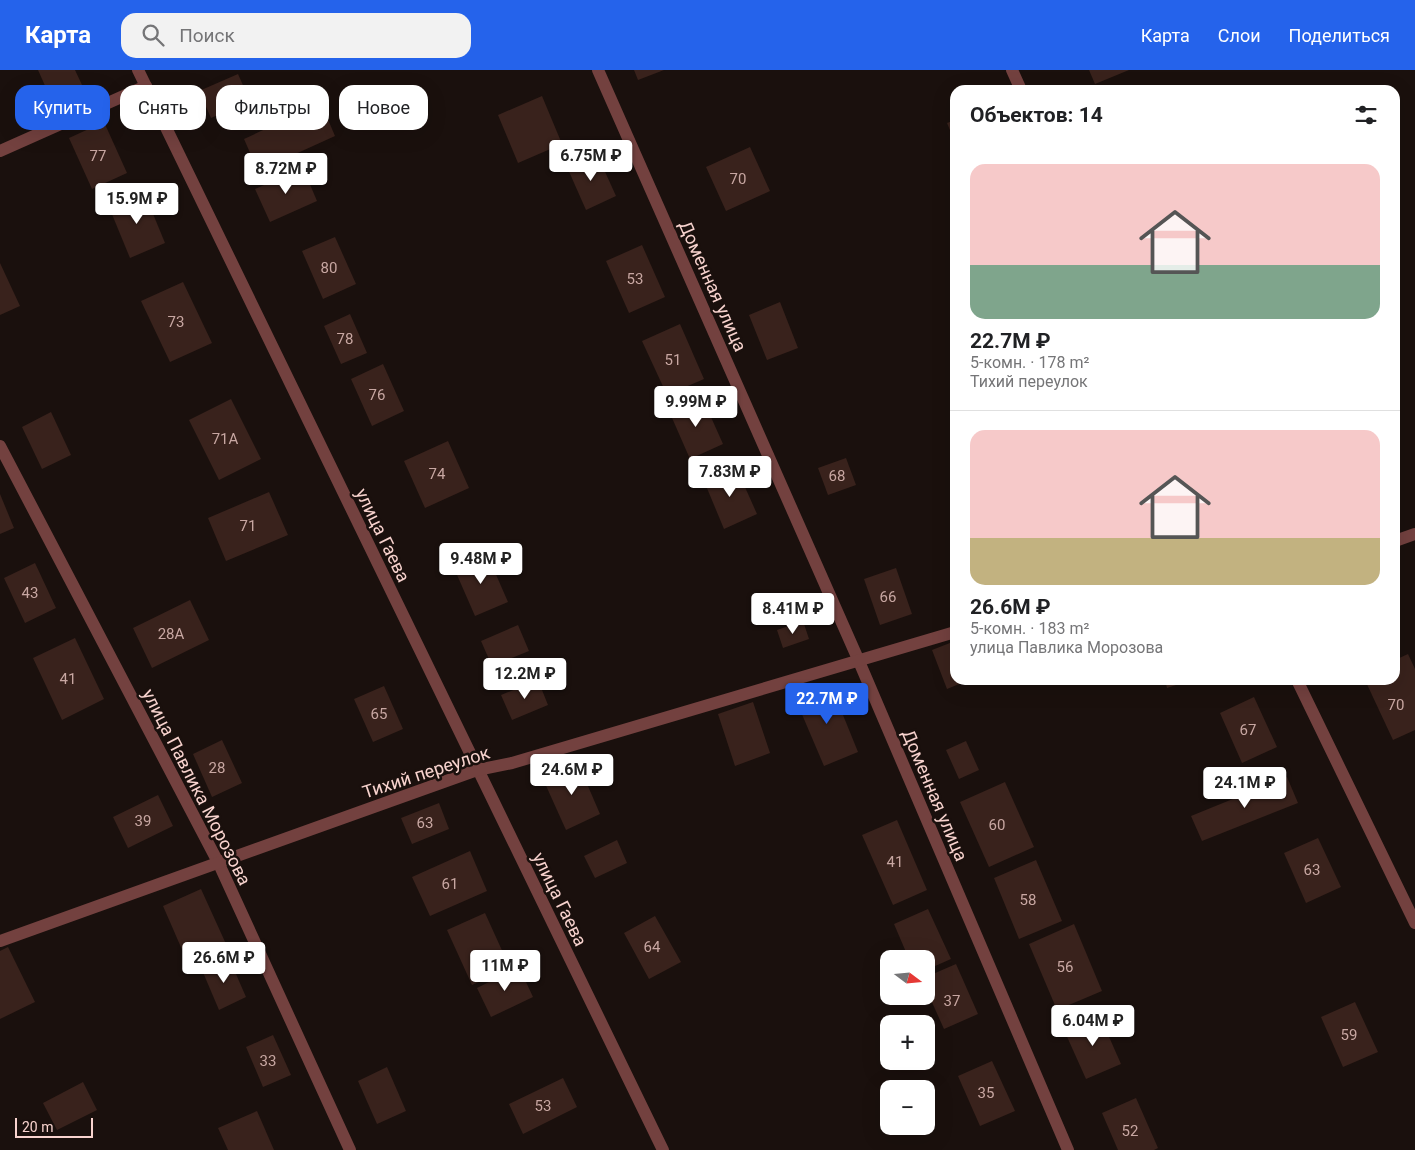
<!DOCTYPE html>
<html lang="ru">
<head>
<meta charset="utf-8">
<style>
	:root { --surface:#fff; --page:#f2f2f2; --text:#202124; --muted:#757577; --line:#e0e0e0; --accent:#2563eb }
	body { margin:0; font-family:Roboto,sans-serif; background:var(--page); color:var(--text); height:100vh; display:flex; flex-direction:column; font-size:19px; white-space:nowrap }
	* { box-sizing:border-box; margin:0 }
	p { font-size:16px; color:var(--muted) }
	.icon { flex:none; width:28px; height:28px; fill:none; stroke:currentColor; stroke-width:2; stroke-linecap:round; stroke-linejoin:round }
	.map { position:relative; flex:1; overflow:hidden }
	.details { position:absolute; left:950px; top:15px; width:450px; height:600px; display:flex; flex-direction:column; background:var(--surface); border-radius:15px; box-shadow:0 5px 20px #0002 }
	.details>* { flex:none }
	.hud { position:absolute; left:15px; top:15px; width:475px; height:45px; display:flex; gap:10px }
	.needle { width:32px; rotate:106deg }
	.controls { position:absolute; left:880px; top:880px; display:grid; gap:10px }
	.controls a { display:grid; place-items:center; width:55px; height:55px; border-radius:10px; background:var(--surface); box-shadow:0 5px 20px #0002; font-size:25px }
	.scale { position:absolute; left:15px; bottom:12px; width:78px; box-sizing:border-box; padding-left:5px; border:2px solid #f8d3ce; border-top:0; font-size:14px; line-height:18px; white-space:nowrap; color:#f8d3ce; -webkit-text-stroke:4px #1a100d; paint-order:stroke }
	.price { position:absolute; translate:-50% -42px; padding:0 11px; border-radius:5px; background:#fff; color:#222; font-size:16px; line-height:32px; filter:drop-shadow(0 1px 2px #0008) }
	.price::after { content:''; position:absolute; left:50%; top:30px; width:15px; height:11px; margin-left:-8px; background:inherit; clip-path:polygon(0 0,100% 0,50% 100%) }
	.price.on { background:var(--accent); color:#fff }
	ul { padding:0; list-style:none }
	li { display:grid; align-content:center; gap:10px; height:265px; padding:0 20px }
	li+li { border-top:1px solid var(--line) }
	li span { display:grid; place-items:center; height:155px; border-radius:15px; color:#555 }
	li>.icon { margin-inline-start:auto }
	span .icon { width:90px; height:90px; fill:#fffc; stroke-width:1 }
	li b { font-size:21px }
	h2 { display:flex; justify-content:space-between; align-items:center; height:60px; padding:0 20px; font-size:21px }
	.chip { padding:0 18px; border-radius:15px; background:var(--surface); box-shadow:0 5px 20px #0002; font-size:18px; line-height:45px }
	.chip.on { background:var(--accent); color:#fff }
	header { display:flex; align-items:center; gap:30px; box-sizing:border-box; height:70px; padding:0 25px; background:var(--accent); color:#fff }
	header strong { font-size:24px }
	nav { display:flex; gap:28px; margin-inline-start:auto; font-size:18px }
	.search { width:350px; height:45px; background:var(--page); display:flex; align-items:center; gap:12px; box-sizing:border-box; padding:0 18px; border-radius:15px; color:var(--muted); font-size:19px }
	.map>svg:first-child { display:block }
</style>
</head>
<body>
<header>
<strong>Карта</strong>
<div class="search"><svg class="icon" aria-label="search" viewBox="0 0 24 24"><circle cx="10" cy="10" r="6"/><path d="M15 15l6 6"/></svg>Поиск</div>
<nav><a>Карта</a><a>Слои</a><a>Поделиться</a></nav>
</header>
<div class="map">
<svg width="1415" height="1080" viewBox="0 0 1415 1080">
	<rect width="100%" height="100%" fill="#1a100d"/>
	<g fill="#39221c">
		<polygon points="38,0 75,0 82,15 51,29"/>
		<polygon points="634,0 664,0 638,10"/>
		<polygon points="1089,0 1129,0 1095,14"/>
		<polygon points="238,4 250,31 211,48 199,21"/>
		<polygon points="542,26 562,74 518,93 498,45"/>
		<polygon points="321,33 335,66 258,101 244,69"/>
		<polygon points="955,50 955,72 947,53"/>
		<polygon points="104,52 127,103 92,119 69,68"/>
		<polygon points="750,77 770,121 726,141 706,97"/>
		<polygon points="597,84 616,126 586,140 567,97"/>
		<polygon points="303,98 317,131 270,152 255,119"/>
		<polygon points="144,122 165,173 130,188 109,137"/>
		<polygon points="335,167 356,214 323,229 302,181"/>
		<polygon points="642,175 665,227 629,243 606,191"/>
		<polygon points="0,193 20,236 0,245"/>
		<polygon points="183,212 212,273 170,292 141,231"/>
		<polygon points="780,232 798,278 767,290 749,245"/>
		<polygon points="350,244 367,283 341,294 324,256"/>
		<polygon points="680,254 704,309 667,325 642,271"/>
		<polygon points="383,294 404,341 372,356 351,309"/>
		<polygon points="702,327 723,374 690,389 669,341"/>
		<polygon points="231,329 261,389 219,410 189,350"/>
		<polygon points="51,342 71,385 42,399 22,357"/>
		<polygon points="448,371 469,418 425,438 404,391"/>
		<polygon points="846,388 856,415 828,425 818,398"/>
		<polygon points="736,397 757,444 724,459 704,411"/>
		<polygon points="269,422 288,465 226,491 208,448"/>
		<polygon points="0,424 14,458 0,464"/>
		<polygon points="487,484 508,532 475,546 454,498"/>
		<polygon points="35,493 56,538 25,553 4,508"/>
		<polygon points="896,498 912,544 880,555 864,509"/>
		<polygon points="190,530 209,570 152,598 133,558"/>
		<polygon points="803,551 809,569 783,578 777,560"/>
		<polygon points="518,555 529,581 492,596 481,571"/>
		<polygon points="75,568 104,629 62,650 33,588"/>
		<polygon points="955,571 955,610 969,610 947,619 932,580"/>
		<polygon points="1408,584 1415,599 1415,660 1393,670 1365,610 1395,610 1395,590"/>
		<polygon points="538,610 548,635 512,650 501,625"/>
		<polygon points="1165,610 1191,610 1167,618"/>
		<polygon points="830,613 858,682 824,696 795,628"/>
		<polygon points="384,616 403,659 373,672 354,629"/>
		<polygon points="1254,627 1277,677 1242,693 1220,643"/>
		<polygon points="753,632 770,683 735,696 718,644"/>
		<polygon points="222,670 242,713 212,727 193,684"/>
		<polygon points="966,671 979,700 959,709 946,680"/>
		<polygon points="578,693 600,744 566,760 543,709"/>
		<polygon points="1287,707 1298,733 1202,771 1191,746"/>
		<polygon points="1005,712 1034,777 989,797 960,732"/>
		<polygon points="158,725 173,756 128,778 113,747"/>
		<polygon points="439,733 449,759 412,774 401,748"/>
		<polygon points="897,750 927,820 893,835 862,765"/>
		<polygon points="1318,768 1341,817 1306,833 1284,783"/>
		<polygon points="617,770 627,793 595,808 584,786"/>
		<polygon points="470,781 487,821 430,846 412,807"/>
		<polygon points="1036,790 1062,851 1019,869 994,808"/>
		<polygon points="201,819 226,874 187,891 163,836"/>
		<polygon points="928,839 951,889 926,900 926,889 909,889 894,854"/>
		<polygon points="485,843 510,898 472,915 447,860"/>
		<polygon points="655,846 681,892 649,909 624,863"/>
		<polygon points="1074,854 1102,921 1057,940 1029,874"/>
		<polygon points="8,877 35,932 0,949 0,881"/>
		<polygon points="229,888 246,927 219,940 202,900"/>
		<polygon points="956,894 978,944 944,959 926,919 926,907"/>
		<polygon points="519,897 533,927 491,947 477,918"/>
		<polygon points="1355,932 1378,982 1343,997 1321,947"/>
		<polygon points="1099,944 1121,994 1086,1009 1064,960"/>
		<polygon points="273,965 291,1005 263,1017 246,977"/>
		<polygon points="992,991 1015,1041 980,1056 958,1006"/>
		<polygon points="387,997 406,1041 377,1054 358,1011"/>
		<polygon points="563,1008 577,1037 523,1064 509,1034"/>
		<polygon points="83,1012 97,1040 57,1060 43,1033"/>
		<polygon points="1136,1028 1158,1078 1154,1080 1118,1080 1102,1043"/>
		<polygon points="257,1041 274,1080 228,1080 218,1058"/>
	</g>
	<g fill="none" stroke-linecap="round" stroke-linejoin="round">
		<g stroke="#73413f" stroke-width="12">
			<polyline points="138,0 663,1080"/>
			<polyline points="598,0 858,589 1068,1080"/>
			<polyline points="1012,0 1021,20"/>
			<polyline points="0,81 146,16"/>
			<polyline points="0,376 219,794 350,1080"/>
			<polyline points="1395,471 1415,464"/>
			<polyline points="1297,610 1415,853"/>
			<polyline points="0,871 477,700 512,693 955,562"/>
		</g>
	</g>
	<g text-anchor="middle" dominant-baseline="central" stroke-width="5" stroke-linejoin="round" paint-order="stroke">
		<g font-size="15" fill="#c8a7a2">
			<text x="98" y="86">77</text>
			<text x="738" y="109">70</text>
			<text x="329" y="198">80</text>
			<text x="635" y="209">53</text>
			<text x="176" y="252">73</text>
			<text x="345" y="269">78</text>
			<text x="673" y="290">51</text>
			<text x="377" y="325">76</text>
			<text x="225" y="369">71А</text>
			<text x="437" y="404">74</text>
			<text x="837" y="406">68</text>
			<text x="248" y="456">71</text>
			<text x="30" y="523">43</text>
			<text x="888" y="527">66</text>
			<text x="171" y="564">28А</text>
			<text x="68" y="609">41</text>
			<text x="1396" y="635">70</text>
			<text x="379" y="644">65</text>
			<text x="1248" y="660">67</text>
			<text x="217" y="698">28</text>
			<text x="143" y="751">39</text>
			<text x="425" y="753">63</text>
			<text x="997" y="755">60</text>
			<text x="895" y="792">41</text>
			<text x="1312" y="800">63</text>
			<text x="450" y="814">61</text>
			<text x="1028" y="830">58</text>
			<text x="652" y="877">64</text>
			<text x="1065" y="897">56</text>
			<text x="952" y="931">37</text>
			<text x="1349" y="965">59</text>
			<text x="268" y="991">33</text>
			<text x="986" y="1023">35</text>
			<text x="543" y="1036">53</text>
			<text x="1130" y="1061">52</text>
		</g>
		<g font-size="18" fill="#f8d3ce" stroke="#1a100d">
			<text transform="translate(713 216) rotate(66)">Доменная улица</text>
			<text transform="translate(383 465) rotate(64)">улица Гаева</text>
			<text transform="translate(426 702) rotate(-18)">Тихий переулок</text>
			<text transform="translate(197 717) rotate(63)">улица Павлика Морозова</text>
			<text transform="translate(935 725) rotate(67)">Доменная улица</text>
			<text transform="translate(560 829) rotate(64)">улица Гаева</text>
		</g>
	</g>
</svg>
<div class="controls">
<a><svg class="needle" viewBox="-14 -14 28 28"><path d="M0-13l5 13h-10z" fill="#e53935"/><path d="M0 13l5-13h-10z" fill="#757577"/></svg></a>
<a>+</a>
<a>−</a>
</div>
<div class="scale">20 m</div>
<b class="price" style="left:591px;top:112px">6.75M ₽</b>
<b class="price" style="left:286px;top:125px">8.72M ₽</b>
<b class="price" style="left:137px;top:155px">15.9M ₽</b>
<b class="price" style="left:696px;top:358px">9.99M ₽</b>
<b class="price" style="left:730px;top:428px">7.83M ₽</b>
<b class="price" style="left:481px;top:515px">9.48M ₽</b>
<b class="price" style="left:793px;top:565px">8.41M ₽</b>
<b class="price" style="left:525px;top:630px">12.2M ₽</b>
<b class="price on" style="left:827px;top:655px">22.7M ₽</b>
<b class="price" style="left:572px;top:726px">24.6M ₽</b>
<b class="price" style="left:1245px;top:739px">24.1M ₽</b>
<b class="price" style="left:224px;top:914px">26.6M ₽</b>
<b class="price" style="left:505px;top:922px">11M ₽</b>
<b class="price" style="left:1093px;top:977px">6.04M ₽</b>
<div class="hud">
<a class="chip on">Купить</a>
<a class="chip">Снять</a>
<a class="chip">Фильтры</a>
<a class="chip">Новое</a>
</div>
<section class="details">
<h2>Объектов: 14<svg class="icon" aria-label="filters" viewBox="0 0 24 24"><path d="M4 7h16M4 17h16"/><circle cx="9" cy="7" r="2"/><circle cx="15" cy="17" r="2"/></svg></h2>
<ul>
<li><span style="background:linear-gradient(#f6c9c9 65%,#7fa58c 0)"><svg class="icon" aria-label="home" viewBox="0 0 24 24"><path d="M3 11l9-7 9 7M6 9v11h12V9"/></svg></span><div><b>22.7M ₽</b><p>5-комн. · 178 m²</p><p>Тихий переулок</p></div></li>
<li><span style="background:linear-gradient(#f6c9c9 70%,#c2b280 0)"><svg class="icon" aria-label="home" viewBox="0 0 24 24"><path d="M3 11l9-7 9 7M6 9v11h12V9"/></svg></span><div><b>26.6M ₽</b><p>5-комн. · 183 m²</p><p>улица Павлика Морозова</p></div></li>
</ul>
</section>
</div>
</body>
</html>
